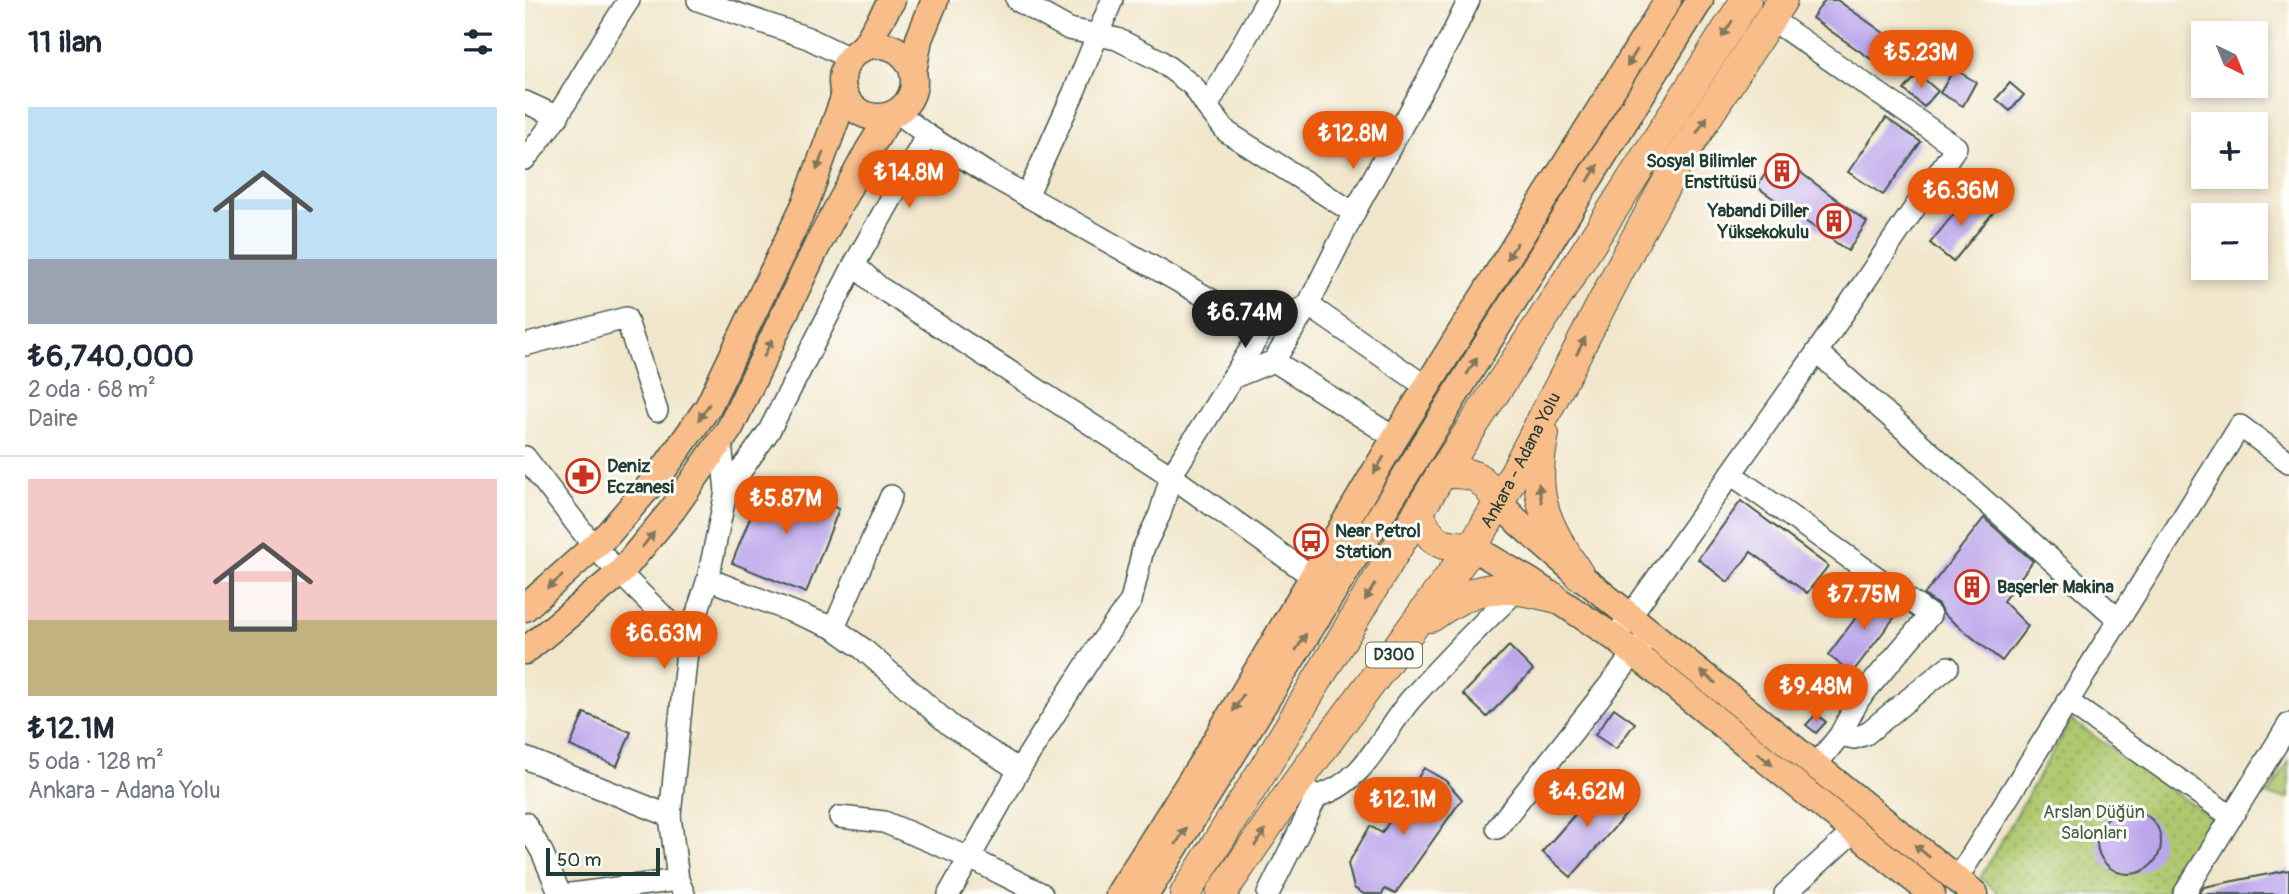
<!DOCTYPE html>
<html lang="tr">
<head>
<meta charset="utf-8">
<style>
	:root { --surface:#fff; --page:#f2f2f3; --text:#1f2937; --muted:#747a83; --line:#e0e1e3; --accent:#ea580c }
	body { margin:0; font-family:Pangolin,sans-serif; background:var(--page); color:var(--text); height:100vh; display:flex; flex-direction:column; font-size:26px; white-space:nowrap }
	* { box-sizing:border-box; margin:0 }
	p { font-size:23px; color:var(--muted) }
	.icon { flex:none; width:38px; height:38px; fill:none; stroke:currentColor; stroke-width:2; stroke-linecap:round; stroke-linejoin:round }
	.map { position:relative; flex:1; overflow:hidden }
	.drawer { display:flex; flex-direction:column; background:var(--surface); width:525px }
	.drawer>* { flex:none }
	.needle { width:46px; rotate:137deg }
	.controls { position:absolute; left:1666px; top:21px; display:grid; gap:14px }
	.controls a { display:grid; place-items:center; width:77px; height:77px; border-radius:0px; background:var(--surface); box-shadow:0 4px 10px #0003; font-size:35px }
	.scale { position:absolute; left:21px; bottom:18px; width:114px; box-sizing:border-box; padding-left:7px; border:4px solid #1f3d34; border-top:0; font-size:19px; line-height:24px; white-space:nowrap; color:#1f3d34; -webkit-text-stroke:5px #fdfcf7; paint-order:stroke }
	.price { position:absolute; translate:-50% -60px; padding:0 16px; border-radius:24px; background:var(--accent); color:#fff; font-size:23px; line-height:46px; filter:drop-shadow(0 2px 4px #0008) }
	.price::after { content:''; position:absolute; left:50%; top:42px; width:21px; height:16px; margin-left:-10px; background:inherit; clip-path:polygon(0 0,100% 0,50% 100%) }
	.price.active { background:#222; color:#fff }
	ul { padding:0; list-style:none }
	li { display:grid; align-content:center; gap:14px; height:371px; padding:0 28px }
	li+li { border-top:2px solid var(--line) }
	li span { display:grid; place-items:center; height:217px; border-radius:0px; color:#555 }
	li>.icon { margin-inline-start:auto }
	span .icon { width:126px; height:126px; fill:#fffc; stroke-width:1 }
	li b { font-size:30px }
	h2 { display:flex; justify-content:space-between; align-items:center; height:84px; padding:0 28px; font-size:30px }
	main { display:flex; flex:1; min-height:0 }
	.map>svg:first-child { display:block }
</style>
</head>
<body>
<main>
<section class="drawer">
<h2>11 ilan<svg class="icon" aria-label="filters" viewBox="0 0 24 24"><path d="M4 7h16M4 17h16"/><circle cx="9" cy="7" r="2"/><circle cx="15" cy="17" r="2"/></svg></h2>
<ul>
<li><span style="background:linear-gradient(#bfe0f5 70%,#9aa5b1 0)"><svg class="icon" aria-label="home" viewBox="0 0 24 24"><path d="M3 11l9-7 9 7M6 9v11h12V9"/></svg></span><div><b>₺6,740,000</b><p>2 oda · 68 m²</p><p>Daire</p></div></li>
<li><span style="background:linear-gradient(#f6c9c9 65%,#c2b280 0)"><svg class="icon" aria-label="home" viewBox="0 0 24 24"><path d="M3 11l9-7 9 7M6 9v11h12V9"/></svg></span><div><b>₺12.1M</b><p>5 oda · 128 m²</p><p>Ankara - Adana Yolu</p></div></li>
</ul>
</section>
<div class="map">
<svg width="1764" height="894" viewBox="0 0 1764 894">
	<defs>
		<pattern id="garden-dots" width="8" height="8" patternUnits="userSpaceOnUse" patternTransform="scale(1.75)"><rect width="8" height="8" fill="#aec86e"/><path d="M2 2h.1M6 6h.1" fill="none" stroke="#8da45b" stroke-width="1.8" stroke-linecap="round"/></pattern>
	</defs>
	<rect width="100%" height="100%" fill="#fdfcf7"/>
	<filter id="ink" filterUnits="userSpaceOnUse"><feTurbulence type="fractalNoise" baseFrequency=".0143" numOctaves="2"/><feDisplacementMap in="SourceGraphic" scale="14" xChannelSelector="R" yChannelSelector="G"/><feConvolveMatrix kernelMatrix="1 2 1 2 8 2 1 2 1" color-interpolation-filters="sRGB"/></filter>
	<filter id="wash" filterUnits="userSpaceOnUse"><feTurbulence type="fractalNoise" baseFrequency=".00686" numOctaves="4" result="noise"/><feDisplacementMap in="SourceGraphic" scale="28" xChannelSelector="R" yChannelSelector="G"/><feGaussianBlur stdDeviation="1.57" result="paint"/><feColorMatrix in="noise" values="0 0 0 0 0 0 0 0 0 0 0 0 0 0 0 0 0 1.4 0 .05"/><feComposite in="paint" operator="in"/></filter>
	<g filter="url(#wash)">
		<rect width="100%" height="100%" fill="#f1e6cb"/>
		<polygon fill="#aec86e" stroke="#668251" stroke-width="2" points="1764,760 1764,798 1743,796"/>
		<polygon fill="url(#garden-dots)" stroke="#668251" stroke-width="2" points="1546,720 1688,819 1640,894 1475,894 1455,878"/>
		<g id="blocks">
			<g fill="#bba5eb">
				<polygon points="1300,0 1312,0 1363,36 1346,59 1287,18"/>
				<polygon points="1429,69 1451,82 1438,106 1415,93"/>
				<polygon points="1393,74 1413,91 1399,107 1379,90"/>
				<polygon points="1485,83 1499,95 1485,111 1471,99"/>
				<polygon points="1361,118 1396,142 1358,195 1323,172"/>
				<polygon points="1252,155 1342,222 1323,251 1232,187"/>
				<polygon points="1445,194 1468,213 1428,262 1405,243"/>
				<polygon points="241,478 314,509 281,593 207,563"/>
				<polygon points="1216,501 1303,566 1282,593 1226,552 1203,582 1173,559"/>
				<polygon points="1459,518 1508,561 1478,601 1503,626 1477,661 1418,614 1413,605 1399,595"/>
				<polygon points="1350,592 1375,610 1327,673 1303,655"/>
				<polygon points="984,646 1008,670 962,717 938,694"/>
				<polygon points="1089,708 1110,723 1091,749 1070,735"/>
				<polygon points="59,713 106,732 92,766 45,746"/>
				<polygon points="1291,714 1301,722 1291,733 1281,725"/>
				<polygon points="899,768 921,781 937,799 870,894 860,889 857,894 839,894 829,888 823,864 845,826 857,833"/>
				<polygon points="1081,779 1100,796 1093,804 1103,812 1046,877 1017,852"/>
				<circle cx="1604" cy="842" r="32"/>
				<polygon points="1764,870 1764,894 1674,894 1679,887"/>
			</g>
		</g>
	</g>
	<g filter="url(#ink)">
		<use href="#blocks" fill-opacity="0" stroke="#3e564b" stroke-width="2"/>
		<g fill="none" stroke-linecap="round" stroke-linejoin="round">
			<g stroke="#3e564b" stroke-width="24">
				<g id="minor">
					<polyline points="173,0 283,38 324,58"/>
					<polyline points="492,0 544,29 592,39 634,60 668,86 682,107"/>
					<polyline points="742,0 682,107 702,132 829,213"/>
					<polyline points="0,102 33,117"/>
					<polyline points="377,109 381,119 402,135 465,175 738,329"/>
					<path d="M 0,159 C 41,111 68,53 104,0"/>
					<polyline points="502,196 549,92 587,0"/>
					<polyline points="329,265 354,287 646,476 788,577"/>
					<polyline points="0,345 101,318 132,411"/>
					<polyline points="1292,352 1593,619"/>
					<polyline points="749,361 870,438"/>
					<polyline points="707,378 749,361 783,305 829,213 926,37 944,0"/>
					<polyline points="0,457 70,548 163,641"/>
					<polyline points="1206,474 1405,615 1334,699 1315,735 1291,765"/>
					<polyline points="201,492 244,431 329,265 402,135"/>
					<polyline points="183,579 309,628 338,649 426,726 494,770"/>
					<polyline points="309,628 366,496"/>
					<polyline points="1096,629 1292,352 1431,147 1246,19"/>
					<polyline points="1542,701 1707,817"/>
					<polyline points="1315,735 1329,738 1341,734 1423,667"/>
					<polyline points="0,758 145,816"/>
					<path d="M 771,784 L 792,796 C 840,784 857,732 887,698 C 921,660 956,624 993,589"/>
					<polyline points="315,817 359,822 445,858 517,894"/>
					<polyline points="0,823 17,852 35,894"/>
					<polyline points="972,828 1119,641"/>
					<polyline points="1432,879 1715,426 1764,462"/>
					<polyline points="46,894 153,880"/>
					<polyline points="159,894 153,880 145,816 163,641 183,579 201,492 196,442"/>
					<polyline points="424,894 494,770 572,648 606,601 618,549 635,514 646,476 738,329 783,305 903,388"/>
					<polyline points="743,894 792,796"/>
					<polyline points="1260,894 1329,831"/>
					<polyline points="1659,894 1764,724"/>
				</g>
			</g>
			<g stroke="#3e564b" stroke-width="29">
				<g id="major">
					<circle cx="353" cy="81" r="36"/>
					<polyline points="339,47 367,0"/>
					<polyline points="388,72 394,39 410,0"/>
					<polyline points="974,503 995,524 1054,575 1450,894"/>
					<polyline points="947,547 1006,582 1090,638 1407,894"/>
					<polyline points="0,608 83,534 139,469 183,407 281,202 319,98"/>
					<polyline points="0,651 96,572 148,509 205,428 291,248 343,151 365,116"/>
					<polyline points="594,894 682,755 870,438 1143,0"/>
					<polyline points="621,894 1175,0"/>
				</g>
			</g>
			<g stroke="#3e564b" stroke-width="32">
				<g id="highway">
					<path d="M 1019,434 C 1005,497 1021,524 1054,575"/>
					<path d="M 917,473 C 950,472 956,475 974,503"/>
					<path d="M 893,512 C 908,545 912,545 947,547"/>
					<path d="M 906,617 C 953,583 973,584 1028,597"/>
					<polyline points="660,894 740,767 917,473 1014,325 1221,0"/>
					<path id="s1" d="M 696,894 L 771,784 L 947,547 L 974,503 L 1111,238 L 1155,159 L 1257,0"/>
				</g>
			</g>
			<use href="#minor" stroke="#fff" stroke-width="21"/>
			<use href="#major" stroke="#f8bd89" stroke-width="26"/>
			<use href="#highway" stroke="#f8bd89" stroke-width="30"/>
		</g>
		<defs><path id="oneway-solid" d="M-6-.8H1V-3.2L6.5 0L1 3.2V.8H-6Z" transform="scale(1.75)"/></defs>
		<g fill="#81775a">
			<use href="#oneway-solid" transform="translate(1202 29) rotate(123)"/>
			<use href="#oneway-solid" transform="translate(1107 58) rotate(122)"/>
			<use href="#oneway-solid" transform="translate(1177 125) rotate(-57)"/>
			<use href="#oneway-solid" transform="translate(295 161) rotate(109)"/>
			<use href="#oneway-solid" transform="translate(1068 173) rotate(-58)"/>
			<use href="#oneway-solid" transform="translate(987 251) rotate(122)"/>
			<use href="#oneway-solid" transform="translate(1056 346) rotate(-63)"/>
			<use href="#oneway-solid" transform="translate(243 348) rotate(-65)"/>
			<use href="#oneway-solid" transform="translate(947 366) rotate(-58)"/>
			<use href="#oneway-solid" transform="translate(179 412) rotate(123)"/>
			<use href="#oneway-solid" transform="translate(854 465) rotate(121)"/>
			<use href="#oneway-solid" transform="translate(1015 493) rotate(-99)"/>
			<use href="#oneway-solid" transform="translate(123 540) rotate(-51)"/>
			<use href="#oneway-solid" transform="translate(30 582) rotate(139)"/>
			<use href="#oneway-solid" transform="translate(845 592) rotate(121)"/>
			<use href="#oneway-solid" transform="translate(776 642) rotate(-58)"/>
			<use href="#oneway-solid" transform="translate(1183 677) rotate(-141)"/>
			<use href="#oneway-solid" transform="translate(713 703) rotate(121)"/>
			<use href="#oneway-solid" transform="translate(1240 759) rotate(39)"/>
			<use href="#oneway-solid" transform="translate(656 836) rotate(-58)"/>
			<use href="#oneway-solid" transform="translate(735 838) rotate(-56)"/>
			<use href="#oneway-solid" transform="translate(1397 851) rotate(-141)"/>
		</g>
	</g>
	<defs>
		<g id="building-ring" transform="scale(1.75)"><circle r="9.5" fill="#fdfcf7" stroke="#c8321e" stroke-width="1.5"/><path d="M-4-6H4V6H1V3H-1V6H-4ZM-2.5-4.3h1.7v1.8h-1.7ZM.8-4.3h1.7v1.8H.8ZM-2.5-1h1.7V.8h-1.7ZM.8-1h1.7V.8H.8Z" fill="#c8321e"/></g>
		<g id="pharmacy-ring" transform="scale(1.75)"><circle r="9.5" fill="#fdfcf7" stroke="#c8321e" stroke-width="1.5"/><path d="M-2-6h4v4h4v4h-4v4h-4v-4h-4v-4h4Z" fill="#c8321e"/></g>
		<g id="bus-ring" transform="scale(1.75)"><circle r="9.5" fill="#fdfcf7" stroke="#c8321e" stroke-width="1.5"/><path d="M-5-6H5V4H4V6H2V4H-2V6H-4V4H-5ZM-3.5-4V0h7V-4ZM-3.5 1.2v1.5H-2V1.2ZM2 1.2v1.5H3.5V1.2Z" fill="#c8321e"/></g>
	</defs>
	<g fill-rule="evenodd">
		<use href="#building-ring" x="1257" y="171"/>
		<use href="#building-ring" x="1309" y="221"/>
		<use href="#pharmacy-ring" x="58" y="476"/>
		<use href="#bus-ring" x="786" y="541"/>
		<use href="#building-ring" x="1447" y="587"/>
	</g>
	<g text-anchor="middle" dominant-baseline="central" stroke-width="6" stroke-linejoin="round" paint-order="stroke">
		<rect fill="#fdfcf7" stroke="#62766e" stroke-width="2" x="841" y="642.5" width="56" height="25" rx="5"/>
		<g font-size="16" font-weight="bold" fill="#1f3d34">
			<text x="869" y="655">D300</text>
		</g>
		<g font-size="18" font-weight="bold" fill="#1f3d34" stroke="#fdfcf7" text-anchor="start">
			<text x="1232" y="161" text-anchor="end">Sosyal Bilimler<tspan x="1232" dy="21">Enstitüsü</tspan></text>
			<text x="1284" y="211" text-anchor="end">Yabandi Diller<tspan x="1284" dy="21">Yüksekokulu</tspan></text>
			<text x="82" y="466">Deniz<tspan x="82" dy="21">Eczanesi</tspan></text>
			<text x="810" y="531">Near Petrol<tspan x="810" dy="21">Station</tspan></text>
			<text x="1472" y="587">Başerler Makina</text>
		</g>
		<g font-size="18" fill="#1f3d34" stroke="#fdfcf7">
			<text stroke="none"><textPath href="#s1" startOffset="528">Ankara - Adana Yolu</textPath></text>
		</g>
		<g font-size="18" fill="#436042" stroke="#fdfcf7">
			<text x="1569" y="812">Arslan Düğün<tspan x="1569" dy="21">Salonları</tspan></text>
		</g>
	</g>
</svg>
<div class="controls">
<a><svg class="needle" viewBox="-14 -14 28 28"><path d="M0-13l5 13h-10z" fill="#e53935"/><path d="M0 13l5-13h-10z" fill="#747a83"/></svg></a>
<a>+</a>
<a>−</a>
</div>
<div class="scale">50 m</div>
<b class="price" style="left:1396px;top:90px">₺5.23M</b>
<b class="price" style="left:828px;top:171px">₺12.8M</b>
<b class="price" style="left:384px;top:210px">₺14.8M</b>
<b class="price" style="left:1436px;top:228px">₺6.36M</b>
<b class="price active" style="left:720px;top:350px">₺6.74M</b>
<b class="price" style="left:261px;top:536px">₺5.87M</b>
<b class="price" style="left:1339px;top:632px">₺7.75M</b>
<b class="price" style="left:139px;top:671px">₺6.63M</b>
<b class="price" style="left:1291px;top:724px">₺9.48M</b>
<b class="price" style="left:1062px;top:829px">₺4.62M</b>
<b class="price" style="left:878px;top:837px">₺12.1M</b>
</div>
</main>
</body>
</html>
